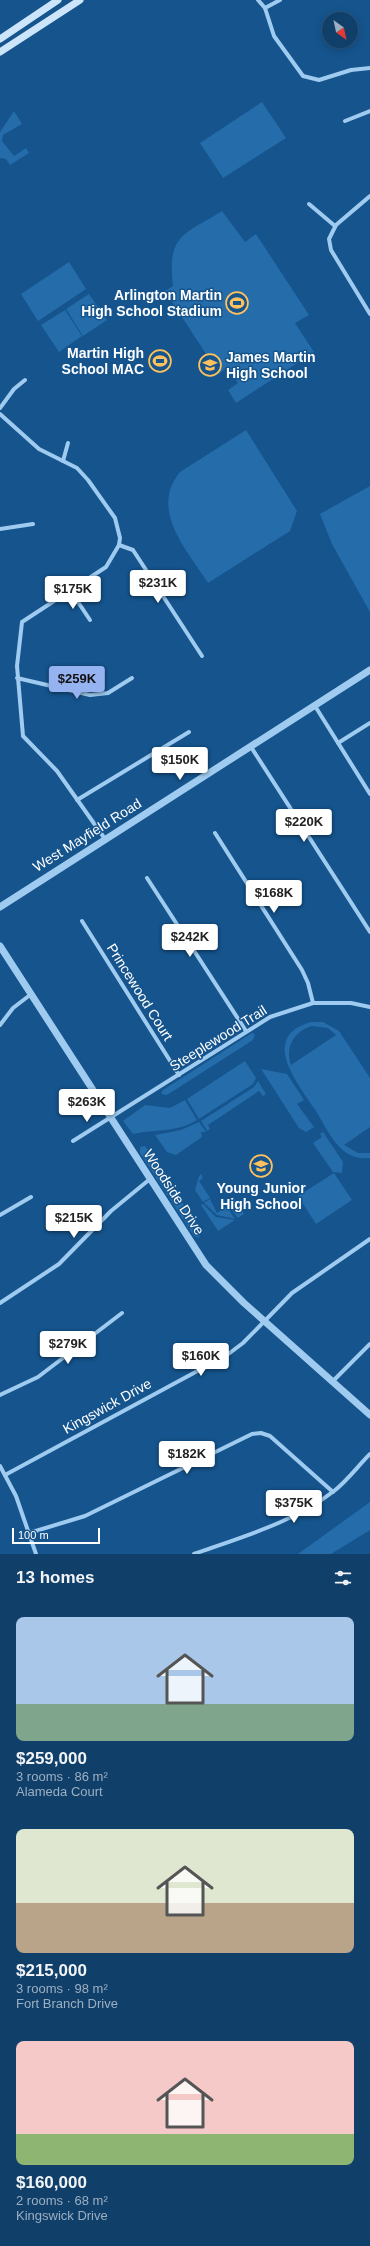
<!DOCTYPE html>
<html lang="en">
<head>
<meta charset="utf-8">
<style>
	:root { --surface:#103f6a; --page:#1e4a72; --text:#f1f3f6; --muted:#9cafc1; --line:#30587e; --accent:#95b2f1 }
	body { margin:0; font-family:Arial,sans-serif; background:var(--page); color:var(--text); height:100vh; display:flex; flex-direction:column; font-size:15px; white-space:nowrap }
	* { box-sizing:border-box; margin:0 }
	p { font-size:13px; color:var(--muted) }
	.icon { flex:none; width:22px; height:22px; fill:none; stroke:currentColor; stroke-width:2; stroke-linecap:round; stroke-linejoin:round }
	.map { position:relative; height:1554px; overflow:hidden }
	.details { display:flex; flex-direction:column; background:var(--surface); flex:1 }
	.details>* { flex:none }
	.needle { width:26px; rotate:147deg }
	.tools { position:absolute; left:322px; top:12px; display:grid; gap:8px }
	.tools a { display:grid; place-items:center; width:36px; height:36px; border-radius:50%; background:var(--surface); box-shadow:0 2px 10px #0003,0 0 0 1px var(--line); font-size:20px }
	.scale { position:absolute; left:12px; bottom:10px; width:88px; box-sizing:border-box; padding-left:4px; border:2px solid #fff; border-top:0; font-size:11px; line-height:14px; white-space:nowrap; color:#fff; -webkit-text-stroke:3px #15548d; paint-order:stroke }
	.price { position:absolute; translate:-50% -34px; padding:0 9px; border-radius:4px; background:#fff; color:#222; font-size:13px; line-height:26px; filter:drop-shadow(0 1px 2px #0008) }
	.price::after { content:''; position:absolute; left:50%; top:24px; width:12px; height:9px; margin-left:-6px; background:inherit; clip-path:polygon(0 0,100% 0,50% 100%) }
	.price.current { background:var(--accent); color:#111 }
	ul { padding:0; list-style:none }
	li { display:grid; align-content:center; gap:8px; height:212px; padding:0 16px }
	li span { display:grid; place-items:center; height:124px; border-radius:8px; color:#555 }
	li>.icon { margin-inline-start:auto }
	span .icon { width:72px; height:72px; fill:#fffc; stroke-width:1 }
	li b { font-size:17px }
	h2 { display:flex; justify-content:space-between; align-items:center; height:48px; padding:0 16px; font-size:17px }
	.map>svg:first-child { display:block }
</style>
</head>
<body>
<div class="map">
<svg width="370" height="1554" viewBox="0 0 370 1554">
	<rect width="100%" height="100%" fill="#15548d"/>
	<g fill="#246daa" fill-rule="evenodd">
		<polygon points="262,102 286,138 223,178 200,143"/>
		<polygon points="14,111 22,124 3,135 2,141 14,156 26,148 29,153 10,165 6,159 0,158 0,132"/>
		<path d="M 222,211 L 245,242 L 256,234 L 309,315 L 295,323 L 314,352 L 236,403 L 228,390 L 238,383 L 227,367 L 219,374 L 165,291 L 173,286 C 167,235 183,235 222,211 Z"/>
		<polygon points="69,262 86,289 38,321 21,294 45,278 61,303 45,278"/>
		<polygon points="89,294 107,320 83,336 66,309"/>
		<polygon points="65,310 82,336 59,352 41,325"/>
		<path d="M 246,430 L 297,511 L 290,531 L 208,583 C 187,550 149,510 180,472 Z"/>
		<polygon points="370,486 370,612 332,544 320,514"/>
		<path d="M 311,1022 L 323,1022 L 339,1031 L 370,1078 L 370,1127 L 344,1145 L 358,1153 L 370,1153 L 370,1158 C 361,1159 351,1157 344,1151 C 332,1142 324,1124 316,1111 C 299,1085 258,1037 311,1022 ZM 312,1026 L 328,1028 L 336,1035 L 291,1065 C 285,1047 294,1031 312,1026 Z"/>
		<polygon points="252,1033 255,1034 253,1040 167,1095 161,1094 163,1090"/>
		<polygon points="245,1061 256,1078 253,1084 199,1119 187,1099"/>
		<polygon points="261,1069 287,1074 304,1100 297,1104 314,1127 306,1132 299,1128"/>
		<polygon points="258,1081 266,1094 263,1096 259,1091 208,1125 210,1129 207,1131 201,1121 254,1087"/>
		<path d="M 185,1100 L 197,1120 C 176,1133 155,1129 133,1134 L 123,1121 L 145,1105 L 170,1108 Z"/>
		<polygon points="199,1122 206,1132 201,1132 202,1137 176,1155 167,1152 155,1135 181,1130"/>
		<polygon points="323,1132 343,1162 342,1173 333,1172 313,1143 322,1137 320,1134"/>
		<polygon points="145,1146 201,1231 199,1238 194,1236 140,1153 140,1147"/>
		<polygon points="334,1173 352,1200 316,1224 298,1196"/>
		<polygon points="201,1174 203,1178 199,1181 210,1198 203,1202 195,1190 199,1176"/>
		<polygon points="210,1199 217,1213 227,1207 235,1219 217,1215 204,1203"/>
		<polygon points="235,1199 244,1214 238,1218 227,1204"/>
		<polygon points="203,1204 216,1217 235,1220 218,1231 201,1205"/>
		<polygon points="370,1502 370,1530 331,1554 298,1554"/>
	</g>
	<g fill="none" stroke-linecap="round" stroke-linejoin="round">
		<g stroke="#9fcbf0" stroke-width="4">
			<polyline points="258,0 265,8 274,36 303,76 319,80 351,70 370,68"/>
			<polyline points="265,8 280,0"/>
			<polyline points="345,121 370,111"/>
			<polyline points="370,196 336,225 329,239 331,250 370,314"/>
			<polyline points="309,204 335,226"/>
			<polyline points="0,408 14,389 25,380"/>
			<polyline points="0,414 39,449 77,468 88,480 115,518 120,538 119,545 106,567 22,622 17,666 23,736 57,771 105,839"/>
			<polyline points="63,461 68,443"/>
			<polyline points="0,529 33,524"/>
			<polyline points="119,545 133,550 202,656"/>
			<polyline points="70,590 90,620"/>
			<polyline points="17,678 90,695 108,693 132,678"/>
			<polyline points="315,706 370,794"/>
			<polyline points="338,743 370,723"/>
			<polyline points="251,747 370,932"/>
			<polyline points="77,800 189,732"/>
			<polyline points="215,833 302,970 308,983 313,1003"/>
			<polyline points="147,878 246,1031"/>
			<polyline points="82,921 179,1075"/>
			<polyline points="0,1025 13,1008 30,995"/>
			<polyline points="73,1141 270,1017 313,1003 351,1003 370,1007"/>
			<polyline points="0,1215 31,1197"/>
			<polyline points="0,1303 59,1264 111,1211 150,1179"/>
			<polyline points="333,1381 370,1344"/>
			<polyline points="0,1395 38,1377 122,1313"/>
			<polyline points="0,1466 16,1496 36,1554"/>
			<polyline points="5,1475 227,1355 243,1343 292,1293 370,1239"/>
			<polyline points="29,1533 85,1516 252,1434 261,1433 270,1436 333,1492"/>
			<path d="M 194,1554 C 241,1537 293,1523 334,1491 C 347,1481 358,1466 370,1454"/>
		</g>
		<g stroke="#9fcbf0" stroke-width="7">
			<polyline points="0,907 370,670"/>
			<polyline points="0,946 206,1265 244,1303 370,1415"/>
		</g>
		<g stroke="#cde5fb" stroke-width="7">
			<polyline points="0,39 58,0"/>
			<polyline points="0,52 80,0"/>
		</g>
	</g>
	<defs>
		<g id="stadium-ring" transform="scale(1.15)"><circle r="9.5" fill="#15548d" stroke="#ffc15e" stroke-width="1.5"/><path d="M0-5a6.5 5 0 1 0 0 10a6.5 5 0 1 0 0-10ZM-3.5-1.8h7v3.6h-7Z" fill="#ffc15e"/></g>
		<g id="school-ring" transform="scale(1.15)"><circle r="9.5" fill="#15548d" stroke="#ffc15e" stroke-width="1.5"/><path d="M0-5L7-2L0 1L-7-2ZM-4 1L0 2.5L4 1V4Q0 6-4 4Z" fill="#ffc15e"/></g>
	</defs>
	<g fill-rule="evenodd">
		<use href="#stadium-ring" x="237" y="303"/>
		<use href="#stadium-ring" x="160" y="361"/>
		<use href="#school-ring" x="210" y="365"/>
		<use href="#school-ring" x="261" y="1166"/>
	</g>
	<g text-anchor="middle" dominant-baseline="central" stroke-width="3" stroke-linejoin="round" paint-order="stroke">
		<g font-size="14" font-weight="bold" fill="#fff" stroke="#15548d" text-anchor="end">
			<text x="222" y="295">Arlington Martin<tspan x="222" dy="16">High School Stadium</tspan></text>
			<text x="144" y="353">Martin High<tspan x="144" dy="16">School MAC</tspan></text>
			<text x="226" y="357" text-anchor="start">James Martin<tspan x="226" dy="16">High School</tspan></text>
			<text x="261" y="1188" text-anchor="middle">Young Junior<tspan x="261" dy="16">High School</tspan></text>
		</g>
		<g font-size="14" fill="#fff" stroke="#15548d">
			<text transform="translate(87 835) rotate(-32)">West Mayfield Road</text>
			<text transform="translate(140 992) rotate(58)">Princewood Court</text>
			<text transform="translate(218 1038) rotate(-32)">Steeplewood Trail</text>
			<text transform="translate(174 1192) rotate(57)">Woodside Drive</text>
			<text transform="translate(107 1406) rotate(-29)">Kingswick Drive</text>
		</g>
	</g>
</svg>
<div class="tools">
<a><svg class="needle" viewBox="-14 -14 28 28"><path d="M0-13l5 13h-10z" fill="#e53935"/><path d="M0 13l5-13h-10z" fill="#9cafc1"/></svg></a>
</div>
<div class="scale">100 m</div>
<b class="price" style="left:158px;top:604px">$231K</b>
<b class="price" style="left:73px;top:610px">$175K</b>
<b class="price current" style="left:77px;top:700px">$259K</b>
<b class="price" style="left:180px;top:781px">$150K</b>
<b class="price" style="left:304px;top:843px">$220K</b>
<b class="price" style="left:274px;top:914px">$168K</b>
<b class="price" style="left:190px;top:958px">$242K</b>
<b class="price" style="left:87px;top:1123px">$263K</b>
<b class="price" style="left:74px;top:1239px">$215K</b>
<b class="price" style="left:68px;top:1365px">$279K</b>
<b class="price" style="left:201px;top:1377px">$160K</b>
<b class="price" style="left:187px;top:1475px">$182K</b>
<b class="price" style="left:294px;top:1524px">$375K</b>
</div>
<section class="details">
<h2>13 homes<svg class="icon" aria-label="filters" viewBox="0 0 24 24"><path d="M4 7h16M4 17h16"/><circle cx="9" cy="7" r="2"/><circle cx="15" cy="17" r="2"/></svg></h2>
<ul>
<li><span style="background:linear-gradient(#a9c7e8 70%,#7fa58c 0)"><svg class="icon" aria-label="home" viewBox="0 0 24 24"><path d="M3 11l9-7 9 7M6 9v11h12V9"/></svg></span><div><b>$259,000</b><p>3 rooms · 86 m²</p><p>Alameda Court</p></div></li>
<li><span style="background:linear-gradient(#dfe7d0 60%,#b9a48a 0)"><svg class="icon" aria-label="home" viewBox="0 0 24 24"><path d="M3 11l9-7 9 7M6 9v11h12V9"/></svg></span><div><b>$215,000</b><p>3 rooms · 98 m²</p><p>Fort Branch Drive</p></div></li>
<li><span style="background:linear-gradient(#f6c9c9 75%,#8fb573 0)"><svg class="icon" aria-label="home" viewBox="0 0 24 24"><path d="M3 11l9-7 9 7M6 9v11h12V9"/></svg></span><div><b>$160,000</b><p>2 rooms · 68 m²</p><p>Kingswick Drive</p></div></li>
</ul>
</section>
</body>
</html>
